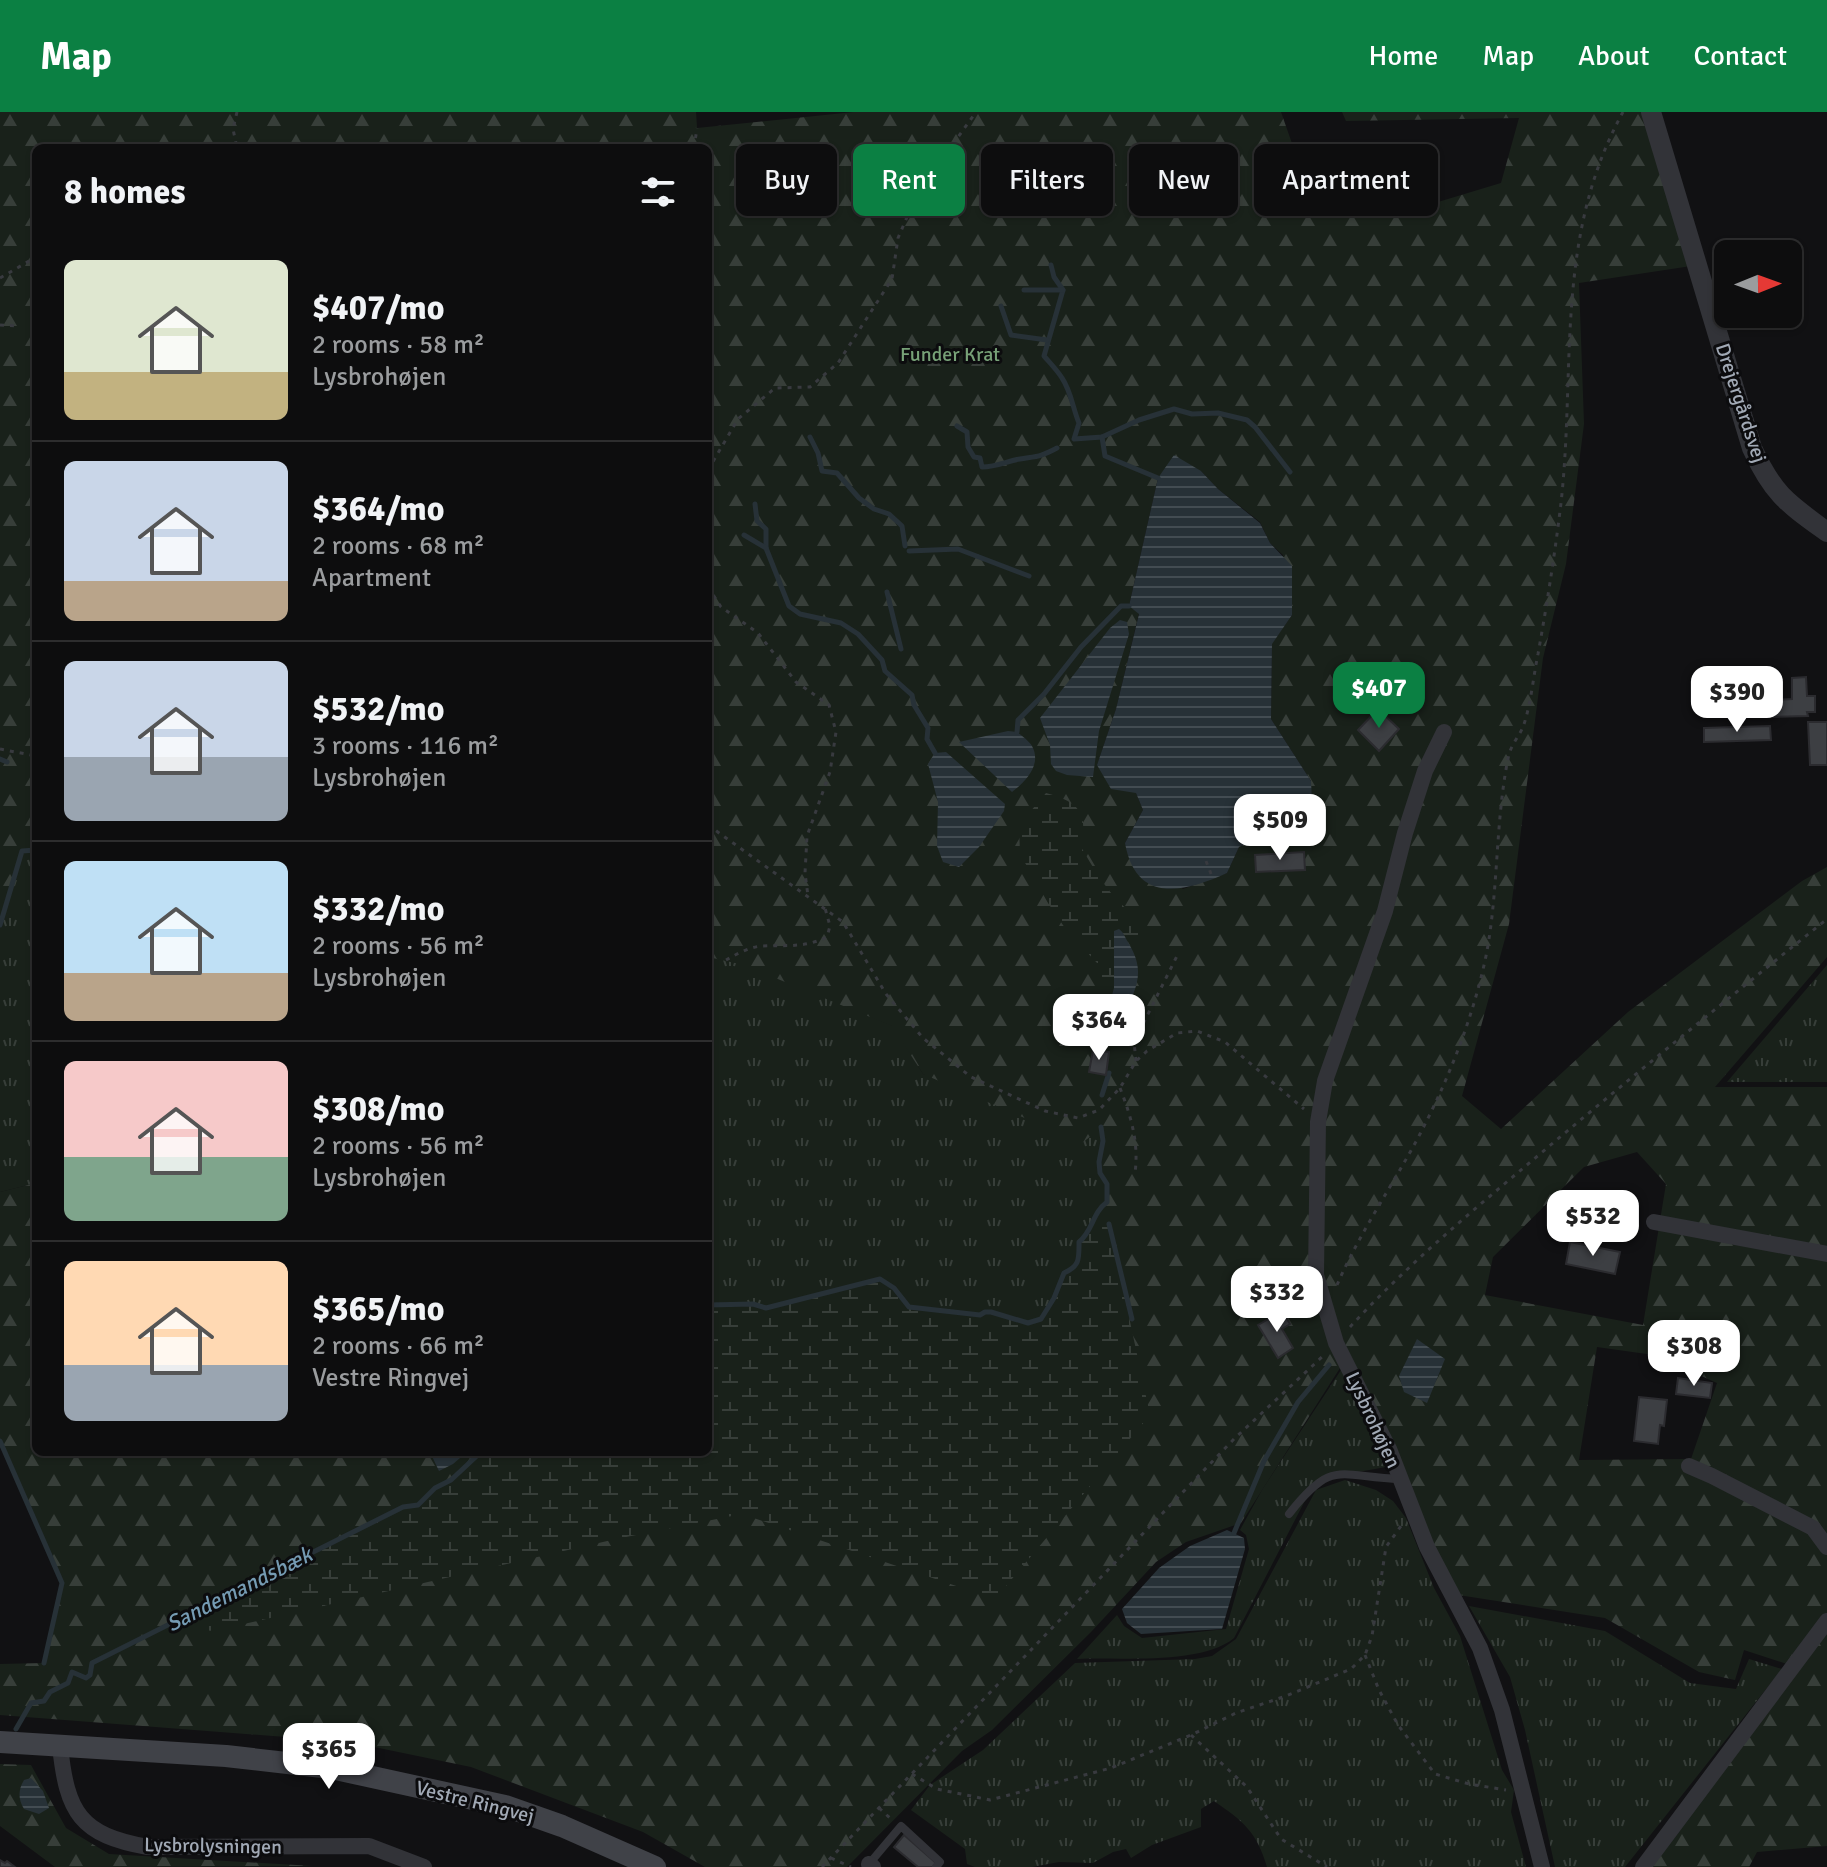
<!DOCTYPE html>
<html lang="en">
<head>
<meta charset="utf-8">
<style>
	:root { --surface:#0d0d0e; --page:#161617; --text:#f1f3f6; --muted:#9a9c9e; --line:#2d2d2e; --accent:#0b8043 }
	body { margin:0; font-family:Signika,sans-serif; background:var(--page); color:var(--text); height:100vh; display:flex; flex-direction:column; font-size:30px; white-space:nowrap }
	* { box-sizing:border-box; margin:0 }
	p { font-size:26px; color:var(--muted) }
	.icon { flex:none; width:44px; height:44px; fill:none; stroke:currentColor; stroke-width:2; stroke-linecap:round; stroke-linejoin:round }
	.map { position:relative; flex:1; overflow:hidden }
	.details { position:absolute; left:32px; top:32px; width:680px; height:1312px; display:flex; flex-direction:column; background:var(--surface); border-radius:12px; box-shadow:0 2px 6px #0004,0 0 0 2px var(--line) }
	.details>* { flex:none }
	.hud { position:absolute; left:736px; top:32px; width:760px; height:72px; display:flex; gap:16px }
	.needle { width:52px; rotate:89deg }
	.controls { position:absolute; left:1714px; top:128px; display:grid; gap:16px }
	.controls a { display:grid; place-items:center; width:88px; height:88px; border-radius:12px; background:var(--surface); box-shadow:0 2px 6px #0004,0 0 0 2px var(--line); font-size:40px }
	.price { position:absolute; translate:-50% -68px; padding:0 18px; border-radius:16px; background:#fff; color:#222; font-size:26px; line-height:52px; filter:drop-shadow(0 2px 4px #0008) }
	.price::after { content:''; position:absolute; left:50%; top:48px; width:24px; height:18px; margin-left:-12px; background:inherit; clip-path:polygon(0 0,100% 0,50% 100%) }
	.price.active { background:var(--accent); color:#fff }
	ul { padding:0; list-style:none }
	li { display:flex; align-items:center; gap:24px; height:200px; padding:0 32px }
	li+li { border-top:2px solid var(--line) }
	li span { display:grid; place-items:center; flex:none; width:224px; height:160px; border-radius:12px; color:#555 }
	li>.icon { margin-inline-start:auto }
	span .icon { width:96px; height:96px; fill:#fffc; stroke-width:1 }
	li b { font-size:34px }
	h2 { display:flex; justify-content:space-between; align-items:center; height:96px; padding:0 32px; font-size:34px }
	.pill { padding:0 28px; border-radius:12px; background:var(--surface); box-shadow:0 2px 6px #0004,0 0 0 2px var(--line); font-size:28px; line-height:72px }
	.pill.active { background:var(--accent); color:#fff }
	header { display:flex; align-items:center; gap:48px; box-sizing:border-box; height:112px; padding:0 40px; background:var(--accent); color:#fff }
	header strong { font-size:38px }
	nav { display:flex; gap:44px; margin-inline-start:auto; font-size:28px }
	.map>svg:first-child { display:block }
</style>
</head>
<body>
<header>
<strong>Map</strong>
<nav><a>Home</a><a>Map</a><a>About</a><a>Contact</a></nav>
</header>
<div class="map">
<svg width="1827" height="1755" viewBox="0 0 1827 1755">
	<defs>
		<pattern id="grass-tufts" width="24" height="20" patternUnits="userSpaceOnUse" patternTransform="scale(2)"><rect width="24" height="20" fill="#19211a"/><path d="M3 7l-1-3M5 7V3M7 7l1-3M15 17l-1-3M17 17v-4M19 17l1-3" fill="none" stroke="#373e39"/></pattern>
		<pattern id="forest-firs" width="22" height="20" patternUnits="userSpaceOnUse" patternTransform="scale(2)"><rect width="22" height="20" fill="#19211a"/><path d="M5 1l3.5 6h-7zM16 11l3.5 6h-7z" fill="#373e39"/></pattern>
		<pattern id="wetland-marsh" width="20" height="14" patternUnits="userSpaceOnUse" patternTransform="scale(2)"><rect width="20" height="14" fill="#19211a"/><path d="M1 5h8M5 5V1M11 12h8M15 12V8" fill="none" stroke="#373e39"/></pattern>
		<pattern id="water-rules" width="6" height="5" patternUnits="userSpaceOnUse" patternTransform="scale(2)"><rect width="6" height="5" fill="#273137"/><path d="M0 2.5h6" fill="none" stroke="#434c52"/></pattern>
	</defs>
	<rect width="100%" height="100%" fill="#111113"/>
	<g fill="url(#grass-tufts)">
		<polygon points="36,738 36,1071 0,1080 0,813 22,739"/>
		<path d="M 708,845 L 744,852 L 893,914 L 923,962 L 1101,1015 L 1103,1029 L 1099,1051 L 1100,1061 L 1107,1072 L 1107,1090 C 1092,1101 1093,1119 1079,1130 C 1079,1147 1079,1154 1063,1162 L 1054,1186 L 1041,1207 L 1028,1211 L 991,1200 L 985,1200 L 980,1203 L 909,1195 L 894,1176 L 880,1167 L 766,1196 L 753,1192 L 708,1193 Z"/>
		<polygon points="1827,853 1827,970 1727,970"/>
		<path d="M 1341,1258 L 1386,1355 L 1341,1363 L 1312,1375 L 1234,1526 C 1202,1553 1119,1545 1077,1547 L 1117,1503 L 1124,1514 L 1142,1526 L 1226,1517 L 1249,1437 L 1246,1423 L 1240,1418 L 1262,1378 Z"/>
		<path d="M 1345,1368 L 1376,1378 L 1393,1389 L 1406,1406 L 1434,1476 L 1460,1524 L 1502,1658 L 1514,1678 L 1511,1700 L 1526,1755 L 1267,1755 C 1257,1720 1243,1709 1214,1689 L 1201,1697 L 1201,1715 L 1152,1733 L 1131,1746 L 1126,1737 L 1113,1740 L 1093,1751 L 1059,1750 L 1032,1755 L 975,1755 L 967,1752 L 965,1737 L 911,1698 L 930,1673 L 983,1638 L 1075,1551 L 1195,1547 L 1212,1544 L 1236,1527 L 1316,1378 Z"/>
		<polygon points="1469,1494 1605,1519 1690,1571 1736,1577 1749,1547 1782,1557 1625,1755 1555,1755 1525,1618 1510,1565"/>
	</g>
	<g fill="url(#forest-firs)" fill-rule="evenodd">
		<path d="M 0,0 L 696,0 L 697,16 L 854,0 L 1281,0 L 1310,83 L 1405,100 L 1501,71 L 1519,6 L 1346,9 L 1342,0 L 1642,0 L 1691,154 L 1579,171 L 1584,312 L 1566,452 L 1543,546 L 1509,812 L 1462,984 L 1501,1017 L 1628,900 L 1802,769 L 1827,755 L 1827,845 L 1715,975 L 1827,975 L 1827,1734 L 1757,1740 L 1749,1755 L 1643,1755 L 1793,1554 L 1744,1538 L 1735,1568 L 1699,1560 L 1605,1506 L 1452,1482 L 1377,1299 L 1340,1256 L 1241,1411 L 1186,1430 L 1156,1450 L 1091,1520 L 992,1618 L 962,1639 L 847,1755 L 705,1755 L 643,1720 L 471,1655 L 350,1630 L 0,1603 L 0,1552 L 44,1551 L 62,1471 L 0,1329 L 0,1080 L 36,1071 L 36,1340 L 708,1340 L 708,1193 L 753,1192 L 766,1196 L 880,1167 L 894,1176 L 909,1195 L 979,1203 L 985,1200 L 991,1200 L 1028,1211 L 1041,1207 L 1054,1186 L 1064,1161 C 1080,1154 1079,1147 1079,1130 C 1093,1119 1092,1101 1107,1090 L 1107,1072 L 1100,1061 L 1099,1051 L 1103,1029 L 1101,1016 L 1082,1031 L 923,962 L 892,914 L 744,853 L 708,845 L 708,36 L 36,36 L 36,738 L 22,739 L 0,813 ZM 1201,359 L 1218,377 L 1260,410 L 1270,431 L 1283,443 L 1292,503 L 1272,531 L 1271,607 L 1311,669 L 1295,728 L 1252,729 L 1239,735 L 1227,761 L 1183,777 L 1125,731 L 1143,698 L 1136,681 L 1097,653 L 1116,597 L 1139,501 L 1129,494 L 1158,366 ZM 1637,1040 L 1666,1072 L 1643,1213 L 1485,1183 L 1493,1145 L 1584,1055 ZM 1597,1235 L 1654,1243 L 1717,1271 L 1691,1347 L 1579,1348 Z"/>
		<polygon points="0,1652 31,1653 66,1716 109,1742 313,1754 55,1755 0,1714"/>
	</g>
	<g fill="url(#wetland-marsh)">
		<path d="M 1046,681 C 1080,690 1088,701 1081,735 C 1097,762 1114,792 1141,807 L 1138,847 L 1124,823 L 1114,819 L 1114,876 L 1108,898 L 1098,852 L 1067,819 L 1048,791 L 1020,742 L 1019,713 Z"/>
		<path d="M 1099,1096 L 1107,1102 L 1150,1303 L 995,1487 L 742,1402 L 616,1427 L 213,1519 L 167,1514 L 403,1395 L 418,1393 L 435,1376 L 451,1368 L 481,1340 L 708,1340 L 708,1193 L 753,1192 L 766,1196 L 880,1167 L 894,1176 L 909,1195 L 979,1203 L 985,1200 L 991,1200 L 1028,1211 L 1041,1207 L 1054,1186 L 1064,1161 C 1080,1154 1079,1147 1079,1130 L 1088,1124 Z"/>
	</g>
	<g fill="url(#water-rules)">
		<path d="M 1174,343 L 1201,359 L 1218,377 L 1260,411 L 1270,431 L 1292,454 L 1292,503 L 1272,532 L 1271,607 L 1311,669 L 1313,710 L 1295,728 L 1252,729 L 1239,735 L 1227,761 C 1183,781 1136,792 1125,731 L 1143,698 L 1136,681 L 1111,677 L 1097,653 L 1116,597 L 1139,502 L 1129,494 L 1158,366 Z"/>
		<polygon points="1120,508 1127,510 1129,522 1099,619 1093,665 1067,663 1056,659 1051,652 1050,633 1040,606 1110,516"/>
		<path d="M 1008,619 L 1017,620 C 1021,623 1029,629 1032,634 C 1042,653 1026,669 1012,680 L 959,630 Z"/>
		<polygon points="946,640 1005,692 1004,699 979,735 959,755 943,750 937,734 938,690 928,652 935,641"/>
		<path d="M 1119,817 C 1125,822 1125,826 1129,832 C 1148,863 1133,881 1121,910 L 1116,908 L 1108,898 L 1114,876 L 1114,819 Z"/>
		<polygon points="1417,1227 1445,1247 1427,1291 1404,1280 1399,1264"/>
		<polygon points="430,1340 467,1340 453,1352 439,1359"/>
		<polygon points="1227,1418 1244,1426 1245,1437 1222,1517 1141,1522 1127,1511 1122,1497 1159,1456 1190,1434"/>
		<path d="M 31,1666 L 43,1679 L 49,1696 L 39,1702 L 24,1697 C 18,1687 18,1678 24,1668 Z"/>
	</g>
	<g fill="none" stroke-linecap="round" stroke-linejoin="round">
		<g stroke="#273137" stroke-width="5">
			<path d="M 1051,153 L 1054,165 L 1063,178 L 1044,244 C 1050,251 1057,258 1062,266 C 1071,279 1073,297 1079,311 L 1074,327 L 1102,325 L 1139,308 L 1174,297 L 1192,302 L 1218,301 L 1247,308 L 1255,315 L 1290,360"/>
			<polyline points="1024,178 1063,178"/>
			<polyline points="1001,194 1011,223 1047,228"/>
			<path d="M 957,314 L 967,320 L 968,335 L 974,345 L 980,346 L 982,355 C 997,355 1007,349 1020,347 C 1038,344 1040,345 1057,336"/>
			<polyline points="810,325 818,341 822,359 837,361 859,386 874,397 889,402 902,414 905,434"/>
			<polyline points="1102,325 1105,344 1158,366"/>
			<polyline points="755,392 757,409 766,417 766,436 789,494 800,502 841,511 858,522 882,548 885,559 912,583 914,593 928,616 927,627 935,641"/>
			<polyline points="744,423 766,436"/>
			<polyline points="909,439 958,437 1029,464"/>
			<polyline points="887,480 901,537"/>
			<polyline points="1017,620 1018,608 1044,582 1081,535 1121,494 1129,494"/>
			<polyline points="0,647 7,650"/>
			<polyline points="0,813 22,739 36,738"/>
			<polyline points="1102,983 1109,961"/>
			<polyline points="1109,1112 1132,1207"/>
			<path d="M 708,1193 L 753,1192 L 766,1196 L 880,1167 L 894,1176 L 909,1195 L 980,1203 L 985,1200 L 991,1200 L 1028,1211 L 1041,1207 L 1054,1186 L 1064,1161 C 1080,1154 1079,1147 1079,1130 C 1093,1119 1092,1101 1107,1090 L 1107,1072 L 1100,1061 L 1099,1050 L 1103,1029 L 1101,1015"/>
			<polyline points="0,1329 62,1471 44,1551"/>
			<polyline points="1234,1421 1264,1349 1298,1290 1329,1253"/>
			<polyline points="16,1617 31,1591 44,1589 50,1580 68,1571 72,1560 86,1566 90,1563 92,1551 403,1395 418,1393 435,1376 451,1368 481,1340"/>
		</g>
	</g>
	<g fill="#3d3f43" stroke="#2b2b2f" stroke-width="2">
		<polygon points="1806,565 1807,584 1815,584 1815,600 1807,600 1808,604 1773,605 1773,588 1792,587 1792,566"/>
		<polygon points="1378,597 1399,617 1379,639 1358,618"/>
		<polygon points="1808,610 1827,610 1827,653 1810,653"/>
		<polygon points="1770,614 1771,628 1704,630 1704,616"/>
		<polygon points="1304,740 1305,758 1256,760 1255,743"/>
		<polygon points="1093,938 1109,940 1106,963 1089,960"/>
		<polygon points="1570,1130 1620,1140 1615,1162 1566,1152"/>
		<polygon points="1282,1199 1290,1212 1282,1217 1293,1236 1278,1246 1258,1213"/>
		<polygon points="1678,1266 1712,1271 1710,1286 1676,1282"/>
		<polygon points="1639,1285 1667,1288 1664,1314 1660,1313 1658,1332 1634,1329"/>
		<polygon points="904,1723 936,1751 933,1755 918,1755 894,1735"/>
		<polygon points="0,1748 5,1751 7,1749 15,1755 0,1755"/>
	</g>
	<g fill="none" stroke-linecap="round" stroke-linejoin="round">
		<g stroke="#383a3f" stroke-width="3" stroke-dasharray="4 6" stroke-linecap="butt">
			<polyline points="237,0 233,17 237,36"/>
			<polyline points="694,36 697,16"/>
			<polyline points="0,166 36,145"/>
			<polyline points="0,213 19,214"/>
			<polyline points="708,358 738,307 775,276 810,275 838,251 892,167 898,126 917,82 976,0"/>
			<polyline points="708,475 721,495 758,521 796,570 829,593 836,620 830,660 807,724 805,761 808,784"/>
			<polyline points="0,637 36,644"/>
			<polyline points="708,713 843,810 886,882 923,926 971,965 1045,999 1078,1006 1099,998 1120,976 1136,949 1147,939 1177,921 1197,919 1225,930 1304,997"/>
			<polyline points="1206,749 1213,767"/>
			<path d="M 726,848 C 737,842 749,835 762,834 C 786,833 805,836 827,825 L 830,814 L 825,796"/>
			<polyline points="1136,949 1134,930 1177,844"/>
			<path d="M 1120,976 C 1131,1004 1139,1031 1135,1061"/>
			<path d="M 1337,1173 C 1360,1120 1393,1073 1420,1022 C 1449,966 1473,906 1486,844 C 1499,778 1495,706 1509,642 C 1512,632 1519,624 1523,615 C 1531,593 1533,566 1538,542 C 1547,492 1555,441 1561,391 C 1576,255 1554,125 1623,0"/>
			<path d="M 1350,1215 C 1406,1154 1471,1100 1534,1047 C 1631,965 1729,886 1827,807"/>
			<polyline points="1365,1543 1379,1578 1398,1613 1435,1662 1469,1672 1506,1678"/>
			<polyline points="1191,1623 1247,1675 1281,1727 1327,1755"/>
			<polyline points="912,1662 937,1677 990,1688 1111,1656 1191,1623 1236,1601 1286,1584 1351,1557 1365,1543 1372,1524 1386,1435 1401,1414"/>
			<polyline points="879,1696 891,1707"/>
			<polyline points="831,1746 851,1755"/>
			<polyline points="822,1755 1234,1327 1323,1244"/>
		</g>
		<g stroke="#323338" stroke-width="8">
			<path d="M 1289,1402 C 1333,1346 1338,1365 1400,1367"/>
			<polyline points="869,1752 901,1714 940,1750 936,1755"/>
		</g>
		<g stroke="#323338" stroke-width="16">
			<polyline points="1444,620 1425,659 1405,721 1385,799 1325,969 1318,1010 1316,1163 1336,1231 1389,1337 1427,1435 1480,1536 1502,1598 1542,1755"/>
			<polyline points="1654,1110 1827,1142"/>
			<polyline points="1689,1354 1712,1364 1813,1416 1827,1435"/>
			<path d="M 60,1634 C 67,1701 80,1723 148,1735 L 369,1734 L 424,1755"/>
			<polyline points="869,1752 873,1755"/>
			<polyline points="1643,1755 1827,1509"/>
		</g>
		<path stroke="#323338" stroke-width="20" d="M 1651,0 L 1752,336 C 1773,382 1787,391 1827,420"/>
		<polyline stroke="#404248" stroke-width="22" points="0,1630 226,1644 331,1656 505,1694 562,1714 655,1755"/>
	</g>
	<g text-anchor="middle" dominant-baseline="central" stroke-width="6" stroke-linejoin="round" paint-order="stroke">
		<g font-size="20" fill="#77a177" stroke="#0c0c0e">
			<text x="950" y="242">Funder Krat</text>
		</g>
		<g font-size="20" fill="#a1a9b5" stroke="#0c0c0e">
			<text transform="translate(1741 291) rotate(72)">Drejergårdsvej</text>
			<text transform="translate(1373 1308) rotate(65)">Lysbrohøjen</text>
			<text transform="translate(475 1690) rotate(14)">Vestre Ringvej</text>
			<text transform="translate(213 1734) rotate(1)">Lysbrolysningen</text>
		</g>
		<g font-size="22" font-style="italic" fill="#759bb3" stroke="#0c0c0e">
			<text transform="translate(239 1477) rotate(-27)">Sandemandsbæk</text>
		</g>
	</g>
</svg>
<div class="controls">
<a><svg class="needle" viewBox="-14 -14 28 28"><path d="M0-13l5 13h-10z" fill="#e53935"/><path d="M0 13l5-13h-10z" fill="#9a9c9e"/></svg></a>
</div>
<b class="price active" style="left:1379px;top:618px">$407</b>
<b class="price" style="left:1737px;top:622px">$390</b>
<b class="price" style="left:1280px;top:750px">$509</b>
<b class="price" style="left:1099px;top:950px">$364</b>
<b class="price" style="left:1593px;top:1146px">$532</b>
<b class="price" style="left:1277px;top:1222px">$332</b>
<b class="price" style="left:1694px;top:1276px">$308</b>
<b class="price" style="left:329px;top:1679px">$365</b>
<div class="hud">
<a class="pill">Buy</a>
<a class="pill active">Rent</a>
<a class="pill">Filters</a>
<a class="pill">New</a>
<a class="pill">Apartment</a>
</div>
<section class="details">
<h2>8 homes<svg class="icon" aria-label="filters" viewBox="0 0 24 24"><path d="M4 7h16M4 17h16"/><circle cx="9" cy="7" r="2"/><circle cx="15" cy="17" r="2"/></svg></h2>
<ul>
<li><span style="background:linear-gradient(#dfe7d0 70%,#c2b280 0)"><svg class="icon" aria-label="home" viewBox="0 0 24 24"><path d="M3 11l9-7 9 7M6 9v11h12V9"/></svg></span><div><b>$407/mo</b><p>2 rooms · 58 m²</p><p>Lysbrohøjen</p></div></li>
<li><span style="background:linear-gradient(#c9d6e8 75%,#b9a48a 0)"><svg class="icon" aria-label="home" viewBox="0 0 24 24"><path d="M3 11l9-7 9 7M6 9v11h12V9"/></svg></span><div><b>$364/mo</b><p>2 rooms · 68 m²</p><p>Apartment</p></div></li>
<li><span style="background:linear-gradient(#c9d6e8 60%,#9aa5b1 0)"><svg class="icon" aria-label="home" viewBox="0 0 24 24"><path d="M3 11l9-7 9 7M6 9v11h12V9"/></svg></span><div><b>$532/mo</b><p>3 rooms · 116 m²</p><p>Lysbrohøjen</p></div></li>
<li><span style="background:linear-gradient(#bfe0f5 70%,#b9a48a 0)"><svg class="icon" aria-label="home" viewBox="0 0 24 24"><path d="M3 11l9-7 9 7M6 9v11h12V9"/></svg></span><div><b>$332/mo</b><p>2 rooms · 56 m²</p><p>Lysbrohøjen</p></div></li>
<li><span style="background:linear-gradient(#f6c9c9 60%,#7fa58c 0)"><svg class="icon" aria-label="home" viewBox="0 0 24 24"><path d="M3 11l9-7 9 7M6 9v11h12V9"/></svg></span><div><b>$308/mo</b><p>2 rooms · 56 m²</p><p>Lysbrohøjen</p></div></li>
<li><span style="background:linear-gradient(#ffd9b3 65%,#9aa5b1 0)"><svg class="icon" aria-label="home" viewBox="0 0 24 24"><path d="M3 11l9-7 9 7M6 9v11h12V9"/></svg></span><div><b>$365/mo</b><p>2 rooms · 66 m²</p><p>Vestre Ringvej</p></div></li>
</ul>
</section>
</div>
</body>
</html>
